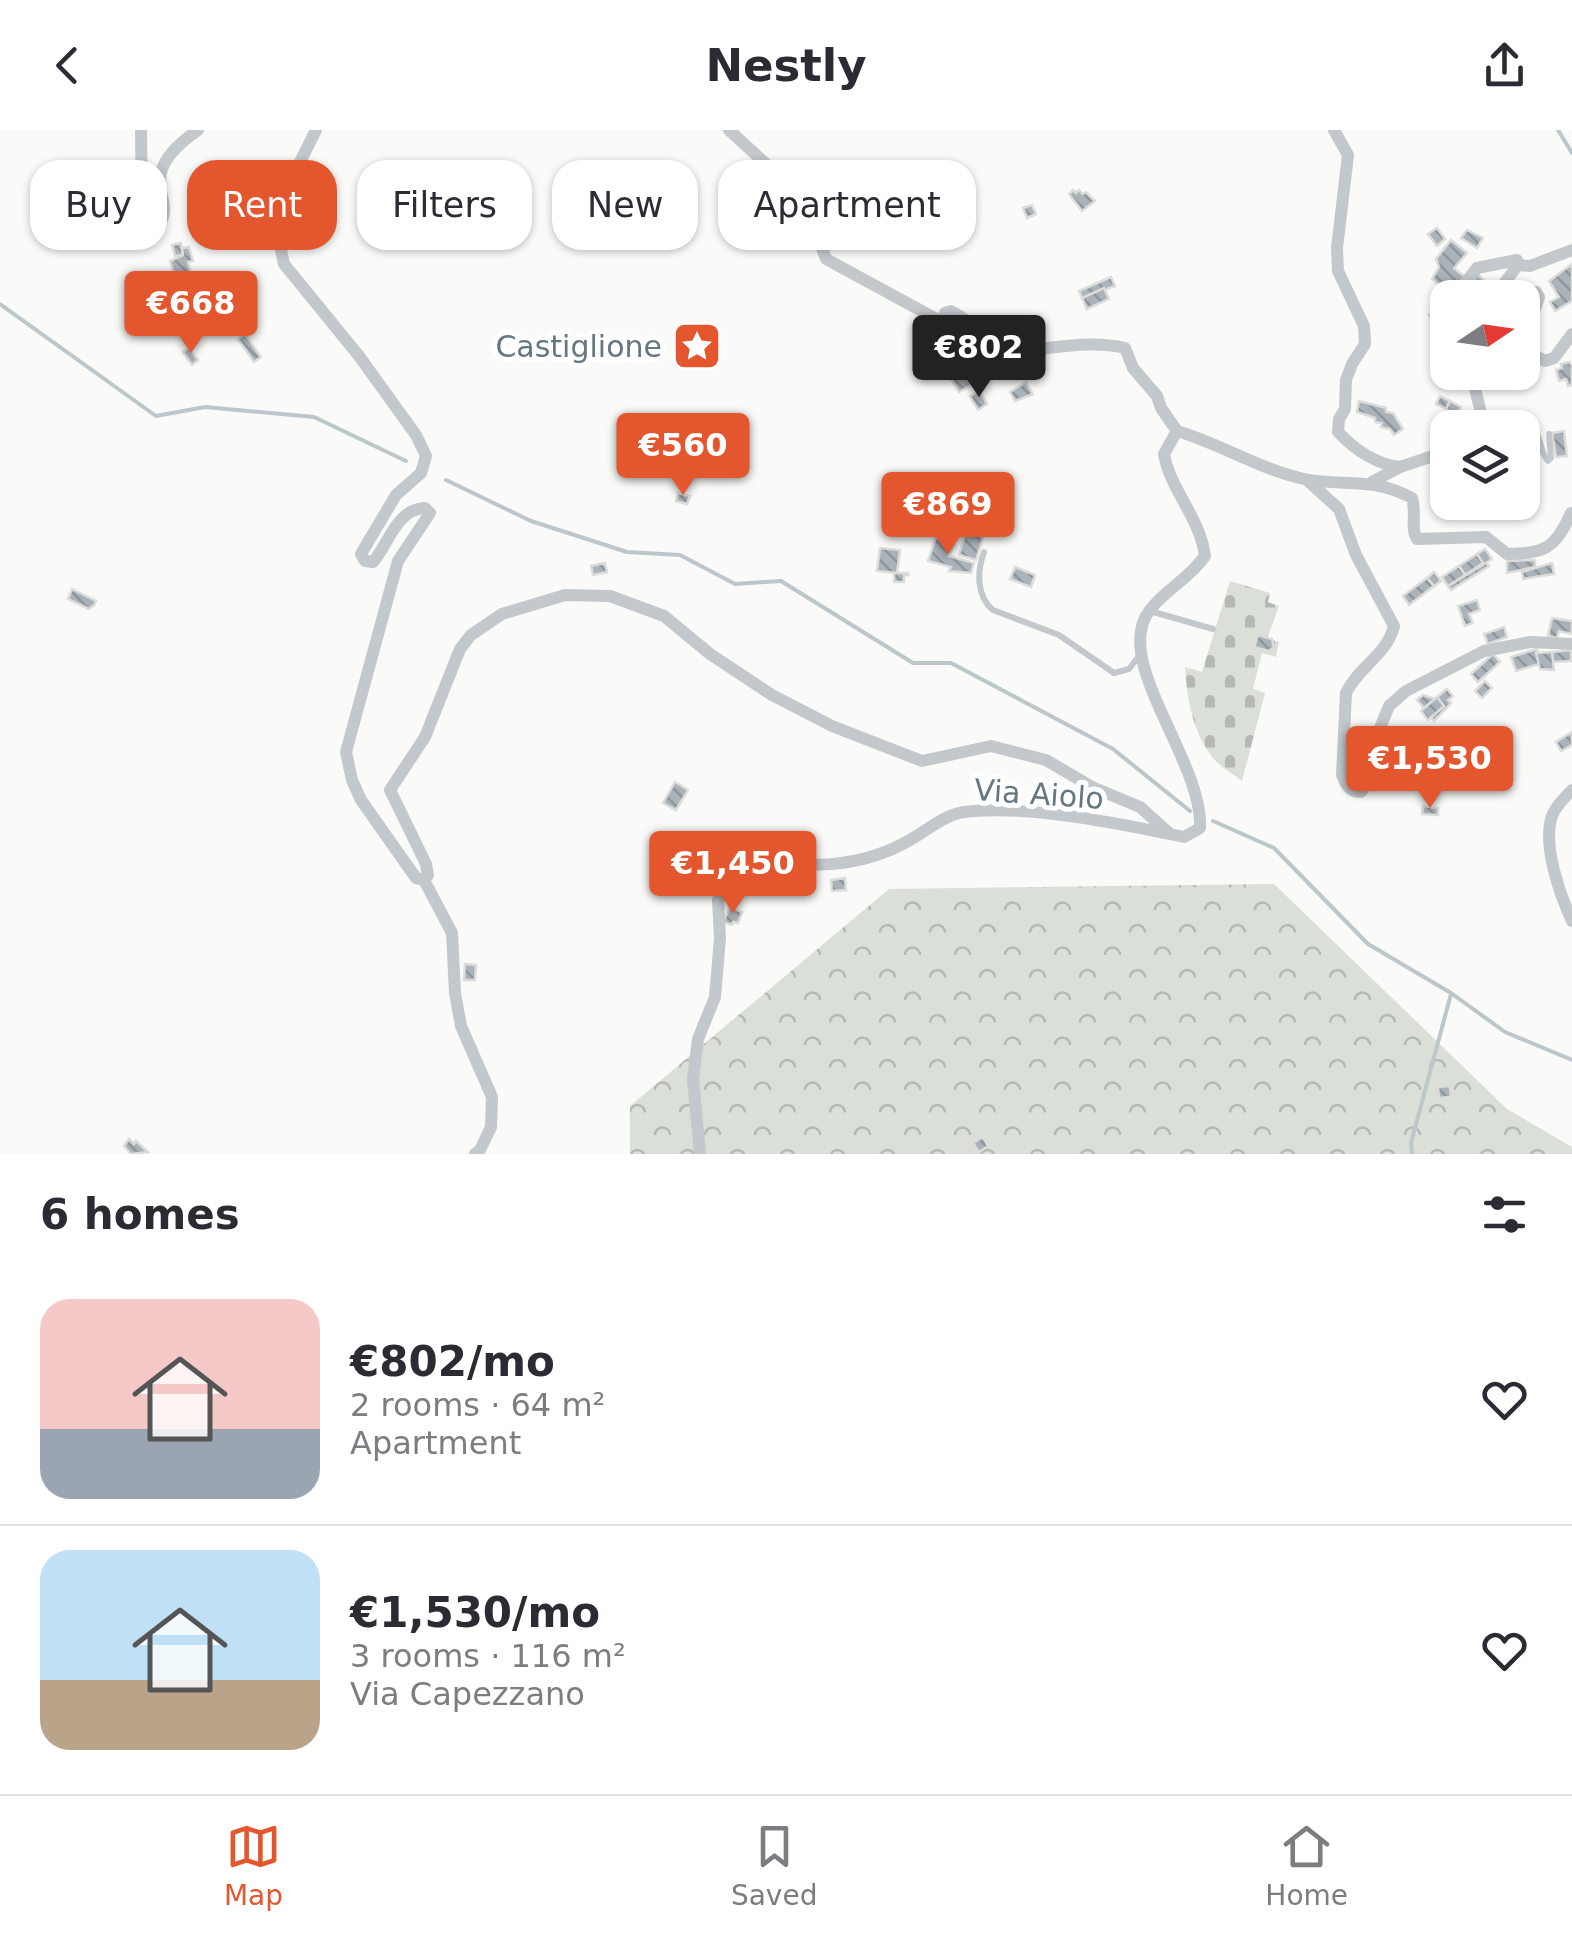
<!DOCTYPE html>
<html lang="en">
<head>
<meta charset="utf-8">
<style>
	:root { --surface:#fff; --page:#f2f2f3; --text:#2b2b33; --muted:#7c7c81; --line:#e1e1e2; --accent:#e4572e }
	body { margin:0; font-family:"DejaVu Sans",sans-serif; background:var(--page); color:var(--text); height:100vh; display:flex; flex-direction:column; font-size:38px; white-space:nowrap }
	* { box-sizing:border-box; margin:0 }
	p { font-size:32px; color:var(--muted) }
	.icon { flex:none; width:55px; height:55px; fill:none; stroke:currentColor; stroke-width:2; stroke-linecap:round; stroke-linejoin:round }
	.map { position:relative; height:1024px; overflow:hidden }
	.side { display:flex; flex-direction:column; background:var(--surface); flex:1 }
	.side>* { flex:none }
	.top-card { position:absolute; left:30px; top:30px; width:1000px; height:90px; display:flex; gap:20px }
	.needle { width:65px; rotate:77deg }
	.buttons { position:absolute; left:1430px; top:150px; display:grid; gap:20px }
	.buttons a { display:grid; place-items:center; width:110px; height:110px; border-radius:20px; background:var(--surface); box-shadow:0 2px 8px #0004; font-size:50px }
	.price { position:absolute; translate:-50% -85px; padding:0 22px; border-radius:10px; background:var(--accent); color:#fff; font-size:32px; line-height:65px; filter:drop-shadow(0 2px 5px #0008) }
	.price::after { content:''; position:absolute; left:50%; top:60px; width:30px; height:22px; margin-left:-15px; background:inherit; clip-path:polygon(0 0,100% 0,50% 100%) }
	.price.active { background:#222; color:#fff }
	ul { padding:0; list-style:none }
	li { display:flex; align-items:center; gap:30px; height:250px; padding:0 40px }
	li+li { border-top:2px solid var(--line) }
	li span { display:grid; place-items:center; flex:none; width:280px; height:200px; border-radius:30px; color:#555 }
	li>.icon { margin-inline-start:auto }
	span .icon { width:120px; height:120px; fill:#fffc; stroke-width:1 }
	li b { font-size:42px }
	h2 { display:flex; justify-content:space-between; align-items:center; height:120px; padding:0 40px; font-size:42px }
	.chip { padding:0 35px; border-radius:30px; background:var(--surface); box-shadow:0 2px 8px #0004; font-size:35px; line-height:90px }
	.chip.active { background:var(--accent); color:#fff }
	header { display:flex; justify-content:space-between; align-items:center; height:130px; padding:0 40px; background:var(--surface); font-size:45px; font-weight:600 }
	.dock { display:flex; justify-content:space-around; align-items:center; height:140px; border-top:2px solid var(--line); background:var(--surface); font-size:28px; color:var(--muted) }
	.dock a { display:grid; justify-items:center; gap:5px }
	.dock .active { color:var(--accent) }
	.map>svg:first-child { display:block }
</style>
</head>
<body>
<header><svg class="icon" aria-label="back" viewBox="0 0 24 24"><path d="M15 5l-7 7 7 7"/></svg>Nestly<svg class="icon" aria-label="share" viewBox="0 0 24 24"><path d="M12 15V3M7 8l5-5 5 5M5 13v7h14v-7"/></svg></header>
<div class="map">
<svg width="1572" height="1024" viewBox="0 0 1572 1024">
	<defs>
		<pattern id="forest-crowns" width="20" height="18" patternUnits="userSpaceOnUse" patternTransform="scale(2.5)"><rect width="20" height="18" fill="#dadfd7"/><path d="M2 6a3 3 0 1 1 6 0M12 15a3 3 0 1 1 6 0" fill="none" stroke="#b4b9b4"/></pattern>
		<pattern id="cemetery-stones" width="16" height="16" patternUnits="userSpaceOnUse" patternTransform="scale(2.5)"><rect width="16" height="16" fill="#dadfd7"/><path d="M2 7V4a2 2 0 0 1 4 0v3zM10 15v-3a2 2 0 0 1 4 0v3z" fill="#b4b9b4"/></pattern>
		<pattern id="building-back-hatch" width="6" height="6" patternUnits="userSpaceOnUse" patternTransform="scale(2.5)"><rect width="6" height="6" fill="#aab3b9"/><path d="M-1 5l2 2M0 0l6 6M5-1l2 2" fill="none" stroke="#8e969c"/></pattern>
	</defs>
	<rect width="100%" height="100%" fill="#fafaf8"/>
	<polygon fill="url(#forest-crowns)" points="1274,754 1507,979 1572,1017 1572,1024 630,1024 630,976 889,759"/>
	<path fill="url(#cemetery-stones)" d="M 1230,451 L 1270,463 L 1268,472 L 1279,476 L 1267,509 L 1279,512 L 1276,527 L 1262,523 L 1253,559 L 1265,563 L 1242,651 C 1232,643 1217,635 1210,624 C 1192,599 1187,567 1185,537 L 1202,542 Z"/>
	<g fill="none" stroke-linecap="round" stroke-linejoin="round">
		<g stroke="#bbc7cb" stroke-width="4">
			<polyline points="1558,0 1572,23"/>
			<polyline points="0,174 156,286 205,277 314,287 406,331"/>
			<polyline points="446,350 531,391 627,422 680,425 735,454 781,451 913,533 951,533 1113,619 1190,681"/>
			<polyline points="1213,691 1274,718 1368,814 1451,863 1505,902 1572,930"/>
			<polyline points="1412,1024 1411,1013 1451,864"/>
		</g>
	</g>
	<g fill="url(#building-back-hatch)" stroke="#dcdcda" stroke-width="2.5">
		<polygon points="1073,60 1076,63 1079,60 1083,64 1086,62 1095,71 1082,81 1069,64"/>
		<polygon points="227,70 249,73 247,86 226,84"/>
		<polygon points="1032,75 1036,84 1027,88 1023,78"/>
		<rect x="313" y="93" width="8" height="16"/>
		<polygon points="1437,98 1445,109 1437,116 1428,104"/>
		<polygon points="1467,100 1483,108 1477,118 1461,108"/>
		<polygon points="1451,110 1467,123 1454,138 1465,147 1450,164 1432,149 1439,137 1436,129"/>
		<polygon points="181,113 183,125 175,126 172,115"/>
		<polygon points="189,117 193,131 188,132 191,143 174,145 170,131 183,125 182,118"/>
		<polygon points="1572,134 1572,171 1555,181 1550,172 1559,167 1549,151"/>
		<polygon points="1476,143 1492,157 1483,167 1467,153"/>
		<polygon points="1111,147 1115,156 1082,168 1079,161"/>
		<polygon points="210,151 221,157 228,177 221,182 205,157"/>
		<polygon points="1104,158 1109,169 1087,179 1082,168"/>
		<polygon points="1443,176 1448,184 1435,195 1429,185"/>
		<polygon points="245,204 261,227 254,232 238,209"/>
		<polygon points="189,218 198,230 192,235 183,222"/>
		<polygon points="967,228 980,250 959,262 946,241"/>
		<polygon points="1569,232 1572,235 1572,255 1568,256 1566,249 1559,251 1556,240 1562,238 1561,234"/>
		<polygon points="1026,252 1033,264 1015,271 1010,262"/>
		<polygon points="980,261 987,274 978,280 970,266"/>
		<polygon points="1440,266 1450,271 1446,279 1436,274"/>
		<polygon points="1359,271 1386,278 1386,282 1393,283 1403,299 1394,305 1390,299 1381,297 1382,293 1375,292 1375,288 1357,282"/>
		<polygon points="1450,271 1461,277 1457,285 1446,279"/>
		<polygon points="1564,301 1567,326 1556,327 1552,303"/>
		<polygon points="1448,359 1448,372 1459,372 1445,377 1439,362"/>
		<polygon points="678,363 690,366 687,374 676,371"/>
		<polygon points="966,401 983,407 976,430 959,425"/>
		<polygon points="936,407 954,415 949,426 974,433 971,443 949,441 951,437 928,431"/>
		<polygon points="880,418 900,420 897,443 877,441"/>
		<polygon points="1485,419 1492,429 1483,435 1477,424"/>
		<polygon points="1477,424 1483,433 1465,445 1459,436"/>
		<polygon points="1535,430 1535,437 1507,443 1507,431"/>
		<polygon points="605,433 607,442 593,445 591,436"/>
		<polygon points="1486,433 1489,436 1451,460 1448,456"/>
		<polygon points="1552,433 1554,444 1523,449 1522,442"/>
		<polygon points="1459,436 1465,445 1448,456 1442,447"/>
		<polygon points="1015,437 1035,445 1031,457 1010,449"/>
		<polygon points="1434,442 1441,451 1434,456 1427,448"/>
		<polygon points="894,443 908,443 908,445 904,445 904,452 894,452"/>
		<polygon points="1427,448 1434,456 1409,475 1403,466"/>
		<polygon points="72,459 96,471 94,475 89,479 68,469"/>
		<polygon points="1477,470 1480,480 1469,484 1473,493 1465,496 1458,476"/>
		<polygon points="1552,488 1572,491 1572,504 1559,501 1557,508 1548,506"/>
		<polygon points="1504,497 1507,507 1488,514 1484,504"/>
		<polygon points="1258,505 1272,509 1274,518 1268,521 1254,517"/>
		<polygon points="1537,519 1539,534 1516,541 1511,527"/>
		<polygon points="1571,520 1571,531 1553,532 1552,522"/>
		<polygon points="1552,522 1554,540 1540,539 1536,523"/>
		<polygon points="1493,524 1500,532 1478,552 1471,544"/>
		<polygon points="1485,551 1492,558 1482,568 1475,561"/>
		<polygon points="1447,559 1453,566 1448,570 1451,573 1434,591 1431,587 1444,576 1437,567"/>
		<polygon points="1423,565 1435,569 1424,578 1417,570"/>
		<polygon points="1437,567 1444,576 1428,590 1421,581"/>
		<polygon points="1572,602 1572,615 1561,621 1556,612"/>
		<polygon points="675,652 688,660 676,680 663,673"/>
		<polygon points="1423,676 1438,678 1438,685 1422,684"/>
		<polygon points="845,748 846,760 832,761 831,750"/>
		<polygon points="730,777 742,782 738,793 733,792 732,795 723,792"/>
		<polygon points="465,834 476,835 475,850 464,850"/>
		<polygon points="1450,956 1451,967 1439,968 1438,957"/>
		<polygon points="983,1007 988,1016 979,1022 973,1013"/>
		<polygon points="129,1009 134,1014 136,1011 148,1022 131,1024 124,1016"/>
	</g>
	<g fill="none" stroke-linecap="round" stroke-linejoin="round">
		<g stroke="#c3c8cc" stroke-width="6">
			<path d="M 1522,326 L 1529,324 L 1530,298 C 1543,305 1539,322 1548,331 L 1551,328 L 1549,304"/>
			<path d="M 984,422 C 977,441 976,466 993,480 L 1059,505 L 1114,543 L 1129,539 L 1139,526"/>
			<polyline points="1150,481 1213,499"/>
		</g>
		<g stroke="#c3c8cc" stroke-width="12">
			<path d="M 141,0 L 142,74 L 146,85 L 154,92 L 162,90 C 168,74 159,65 160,50 C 160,29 182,11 198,0"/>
			<path d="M 316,0 L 283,66 L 277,100 L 284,134 L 359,226 L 416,305 L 426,326 L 421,343 L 396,365 L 361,424 L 365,431 L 373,432 C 389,414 396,379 425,378 L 430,383 L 398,431 L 346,622 L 352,650 L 361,670 L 416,748 L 424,750 L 428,745 L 426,734 L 390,660 L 425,607 L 460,519 L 471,505 L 502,484 L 565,465 L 610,466 L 664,486 L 710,524 L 772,565 L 832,596 L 922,631 L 991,616 L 1046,630 L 1092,657 L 1140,677 L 1170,704"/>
			<path d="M 729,0 L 804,69 L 826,129 L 942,192 L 945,183 L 951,181 C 967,189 1010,221 1025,223 C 1032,224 1040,219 1047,218 C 1074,215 1099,212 1125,218 L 1133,238 L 1157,266 L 1161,278 L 1177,301"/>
			<path d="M 1334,0 L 1348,25 L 1337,118 L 1338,141 L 1364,196 L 1365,214 L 1352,234 L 1346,250 L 1345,279 L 1339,289 L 1338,302 C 1355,320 1376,334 1400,337"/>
			<polyline points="1518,135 1530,136 1572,120"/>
			<polyline points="1460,168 1462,157 1477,138 1517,130 1518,135 1493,168"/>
			<path d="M 1522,168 L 1536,162 L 1539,167 C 1531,190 1525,202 1534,225 L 1545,231 L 1554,228 L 1572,204"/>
			<polyline points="1471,242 1481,283 1478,298"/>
			<path d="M 1307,350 L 1339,379 L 1356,425 L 1394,496 C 1387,525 1358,537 1346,563 L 1342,645 C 1346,655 1349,662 1361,662 L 1366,655 L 1373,615 L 1389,576 L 1406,561 L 1484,521 L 1530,512 L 1572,514"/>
			<polyline points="1372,352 1400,337 1448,321"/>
			<path d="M 1572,660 C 1565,667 1555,677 1552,686 C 1542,715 1560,765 1572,791"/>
			<polyline points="424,750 452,803 455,863 461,896 492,967 491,997 480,1020 475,1024"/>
			<path d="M 700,1024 L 693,949 L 698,909 L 715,867 L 720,808 L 718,770 L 726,744 L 747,729 C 805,738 858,740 910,710 C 926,701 946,684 964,682 C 1025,674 1122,694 1184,707 L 1200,698 C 1204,632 1110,529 1150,480 C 1166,459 1190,448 1205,426 C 1200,387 1170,360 1164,324 L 1177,301 C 1221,314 1259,339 1304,349 C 1344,357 1371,346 1412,368 C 1417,384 1410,399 1417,409 L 1486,407 L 1507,424 C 1545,423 1555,419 1571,383"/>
		</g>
	</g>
	<defs>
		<g id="sight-square" transform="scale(2.5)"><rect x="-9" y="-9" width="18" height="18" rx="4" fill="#e4572e" stroke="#fff"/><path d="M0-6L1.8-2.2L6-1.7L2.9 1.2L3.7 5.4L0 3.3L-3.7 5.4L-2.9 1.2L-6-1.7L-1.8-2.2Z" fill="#fff"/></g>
	</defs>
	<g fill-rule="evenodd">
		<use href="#sight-square" x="697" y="216"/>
	</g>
	<g text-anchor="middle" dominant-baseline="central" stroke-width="10" stroke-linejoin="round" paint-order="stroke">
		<g font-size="30" fill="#657683" stroke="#fff" text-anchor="end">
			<text x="662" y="216">Castiglione</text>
		</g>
		<g font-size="30" fill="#657683" stroke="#fff">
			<text transform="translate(1039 664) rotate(4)">Via Aiolo</text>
		</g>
	</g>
</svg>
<div class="buttons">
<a><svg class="needle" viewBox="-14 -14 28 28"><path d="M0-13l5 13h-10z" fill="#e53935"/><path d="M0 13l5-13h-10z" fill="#7c7c81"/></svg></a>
<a><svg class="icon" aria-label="layers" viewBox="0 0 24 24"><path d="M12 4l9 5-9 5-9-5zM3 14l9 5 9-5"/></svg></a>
</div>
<b class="price" style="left:191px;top:226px">€668</b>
<b class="price active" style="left:979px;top:270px">€802</b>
<b class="price" style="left:683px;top:368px">€560</b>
<b class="price" style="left:948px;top:427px">€869</b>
<b class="price" style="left:1430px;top:681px">€1,530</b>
<b class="price" style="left:733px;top:786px">€1,450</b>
<div class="top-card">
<a class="chip">Buy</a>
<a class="chip active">Rent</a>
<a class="chip">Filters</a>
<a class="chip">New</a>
<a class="chip">Apartment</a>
</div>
</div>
<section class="side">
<h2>6 homes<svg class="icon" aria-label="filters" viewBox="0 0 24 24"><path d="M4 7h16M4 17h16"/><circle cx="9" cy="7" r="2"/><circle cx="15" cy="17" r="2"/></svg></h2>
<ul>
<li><span style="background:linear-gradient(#f6c9c9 65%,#9aa5b1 0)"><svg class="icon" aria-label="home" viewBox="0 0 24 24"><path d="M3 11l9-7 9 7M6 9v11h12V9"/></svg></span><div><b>€802/mo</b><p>2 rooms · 64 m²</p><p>Apartment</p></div><svg class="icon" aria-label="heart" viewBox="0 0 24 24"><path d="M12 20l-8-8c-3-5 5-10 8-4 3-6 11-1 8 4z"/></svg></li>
<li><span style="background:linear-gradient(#bfe0f5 65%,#b9a48a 0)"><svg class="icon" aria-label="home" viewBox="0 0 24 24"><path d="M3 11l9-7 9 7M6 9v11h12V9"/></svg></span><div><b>€1,530/mo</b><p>3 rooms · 116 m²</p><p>Via Capezzano</p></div><svg class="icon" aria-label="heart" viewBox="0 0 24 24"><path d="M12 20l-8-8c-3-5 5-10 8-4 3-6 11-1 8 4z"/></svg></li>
</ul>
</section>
<nav class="dock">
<a class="active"><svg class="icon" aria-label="map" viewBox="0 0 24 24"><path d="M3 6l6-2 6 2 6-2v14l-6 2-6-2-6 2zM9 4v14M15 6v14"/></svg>Map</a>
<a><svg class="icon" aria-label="saved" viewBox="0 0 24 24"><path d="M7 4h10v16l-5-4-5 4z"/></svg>Saved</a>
<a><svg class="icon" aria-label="home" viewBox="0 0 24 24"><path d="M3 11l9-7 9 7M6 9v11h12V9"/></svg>Home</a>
</nav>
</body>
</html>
